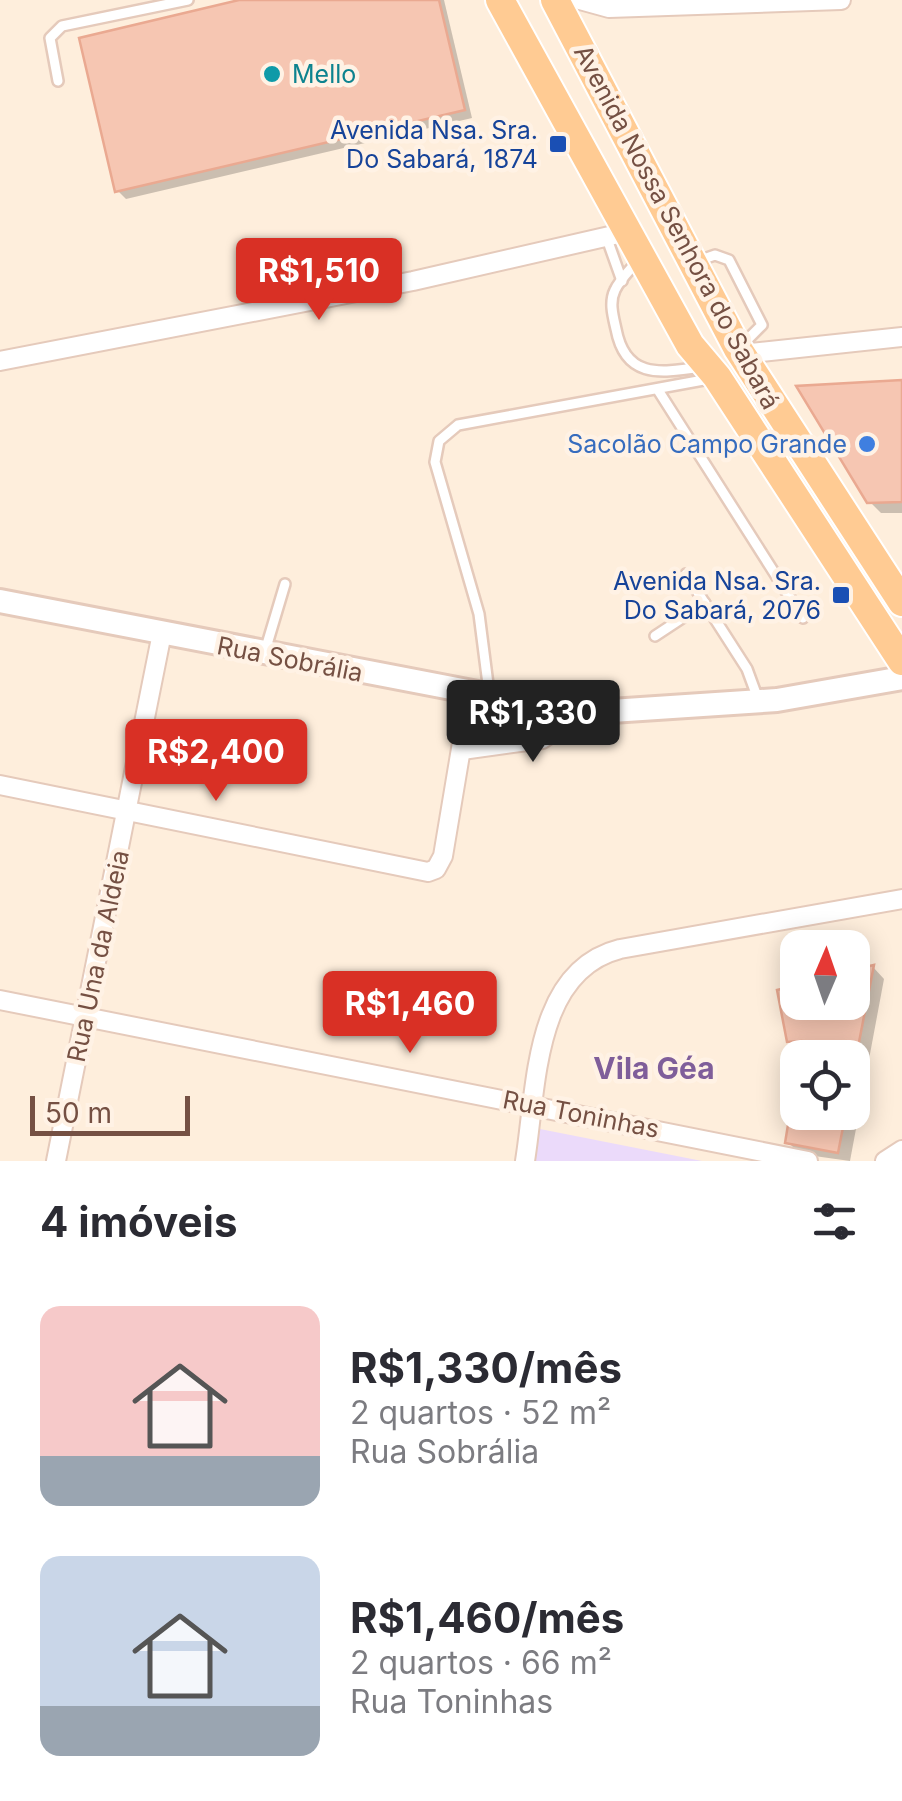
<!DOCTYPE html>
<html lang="pt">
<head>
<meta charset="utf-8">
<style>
	:root { --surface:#fff; --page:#f2f2f3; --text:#2b2b33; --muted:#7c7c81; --accent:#d93025 }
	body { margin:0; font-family:Inter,sans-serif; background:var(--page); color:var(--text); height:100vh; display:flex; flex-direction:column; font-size:38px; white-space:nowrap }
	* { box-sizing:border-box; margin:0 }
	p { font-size:32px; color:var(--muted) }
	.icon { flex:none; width:55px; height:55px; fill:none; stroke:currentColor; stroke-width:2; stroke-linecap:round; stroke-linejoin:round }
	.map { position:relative; height:1161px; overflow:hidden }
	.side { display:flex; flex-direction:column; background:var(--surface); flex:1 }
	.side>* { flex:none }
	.needle { width:65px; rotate:2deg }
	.tools { position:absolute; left:780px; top:930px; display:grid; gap:20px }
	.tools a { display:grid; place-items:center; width:90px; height:90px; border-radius:20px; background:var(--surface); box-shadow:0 5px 25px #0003; font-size:50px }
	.scale { position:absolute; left:30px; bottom:25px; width:160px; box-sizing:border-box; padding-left:10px; border:5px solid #755043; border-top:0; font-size:28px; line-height:35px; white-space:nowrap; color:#755043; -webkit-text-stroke:8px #fff2e5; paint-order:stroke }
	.price { position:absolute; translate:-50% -85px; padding:0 22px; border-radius:10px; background:var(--accent); color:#fff; font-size:32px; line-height:65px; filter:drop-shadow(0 2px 5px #0008) }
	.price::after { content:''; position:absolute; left:50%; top:60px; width:30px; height:22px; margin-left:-15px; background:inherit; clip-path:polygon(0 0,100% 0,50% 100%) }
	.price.on { background:#222; color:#fff }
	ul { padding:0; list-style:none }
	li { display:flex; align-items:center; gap:30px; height:250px; padding:0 40px }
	li span { display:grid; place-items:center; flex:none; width:280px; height:200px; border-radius:20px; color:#555 }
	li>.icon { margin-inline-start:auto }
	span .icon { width:120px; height:120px; fill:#fffc; stroke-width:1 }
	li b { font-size:42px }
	h2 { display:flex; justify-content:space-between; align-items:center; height:120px; padding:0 40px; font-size:42px }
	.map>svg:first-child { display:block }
</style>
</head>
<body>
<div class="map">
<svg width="902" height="1161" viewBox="0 0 902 1161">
	<rect width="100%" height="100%" fill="#feeedc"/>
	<polygon fill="#ebdafa" points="540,1129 702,1161 534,1161"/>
	<g fill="#0003">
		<polygon points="250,0 444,0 472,118 126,199 118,191"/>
		<polygon points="902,383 902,513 881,513 869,501"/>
		<polygon points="873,967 884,979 850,1161 800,1154 788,1142 798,1112 852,1112 852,1058 802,1054 789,1041 798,1002 852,1002"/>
	</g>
	<g fill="#f6c6b2" stroke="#eaa991" stroke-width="2.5">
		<polygon points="239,0 439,0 465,110 115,192 79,38"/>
		<polygon points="902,380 902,502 867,503 796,386"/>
		<polygon points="874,965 852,1078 852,1058 798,1058 801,1041 787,1042 777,990 798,985 798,1002 852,1002 852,970"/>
		<polygon points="798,1064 798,1112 846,1112 838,1153 785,1143"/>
	</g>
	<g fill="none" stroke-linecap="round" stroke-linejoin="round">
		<g stroke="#e5cabb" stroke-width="14">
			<g id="service">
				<polyline points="58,81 50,38 62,26 188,0"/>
				<polyline points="606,236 622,281"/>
				<path d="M 639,259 C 632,268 620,279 615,290 C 609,302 613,316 616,329 C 625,377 657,374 700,367"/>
				<polyline points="695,262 715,255 729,260 762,325 740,347"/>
				<polyline points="658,390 803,618"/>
				<polyline points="686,574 747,669 758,699"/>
				<polyline points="655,636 705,603"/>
				<polyline points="265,651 285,584"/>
				<polyline points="489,692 479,614 435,462 439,441 458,425 709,379"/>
			</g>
		</g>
		<g stroke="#e5cabb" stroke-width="22">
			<g id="minor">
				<polyline points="580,0 609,8 841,0"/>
				<polyline points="742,354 902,337"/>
				<polyline points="0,361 413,281 627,232"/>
				<polyline points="462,750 542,739 581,713"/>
				<polyline points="0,785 428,872 436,869 443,856 470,695"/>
				<polyline points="0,1000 808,1161"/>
				<polyline points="56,1161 162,633"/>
				<path d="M 525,1161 C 537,1088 533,971 620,949 L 902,899"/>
				<polyline points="885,1161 902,1150"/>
			</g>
		</g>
		<g stroke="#e5cabb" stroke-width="28">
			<polyline id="tertiary" points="0,601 581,713 777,700 902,678"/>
		</g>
		<g stroke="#fff" stroke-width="32">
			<g id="primary">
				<polyline points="500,0 690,345 717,377 902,661"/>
				<polyline points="555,0 738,349 902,602"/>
			</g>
		</g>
		<use href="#service" stroke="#fff" stroke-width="9"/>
		<use href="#minor" stroke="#fff" stroke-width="18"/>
		<use href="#tertiary" stroke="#fff" stroke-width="22"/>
		<use href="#primary" stroke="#ffcb93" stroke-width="28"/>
	</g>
	<circle fill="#0f9aa8" stroke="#fff2e5" stroke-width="4" cx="272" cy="74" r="10"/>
	<g fill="#1a4fb4" stroke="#fff2e5" stroke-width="4">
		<rect x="548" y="134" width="20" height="20" rx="5"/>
		<rect x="831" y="585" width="20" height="20" rx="5"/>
	</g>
	<circle fill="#3f7fe0" stroke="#fff2e5" stroke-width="4" cx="867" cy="444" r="10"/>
	<g text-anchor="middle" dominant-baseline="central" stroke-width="9" stroke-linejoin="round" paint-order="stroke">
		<g font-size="25" fill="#0d838f" stroke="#fff2e5" text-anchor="start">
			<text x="292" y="74">Mello</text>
		</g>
		<g font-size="25" fill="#164399" stroke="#fff2e5" text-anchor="end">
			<text x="538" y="130">Avenida Nsa. Sra.<tspan x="538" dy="29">Do Sabará, 1874</tspan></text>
			<text x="821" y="581">Avenida Nsa. Sra.<tspan x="821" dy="29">Do Sabará, 2076</tspan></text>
		</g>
		<g font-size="25" fill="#755043" stroke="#fff2e5">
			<text transform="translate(677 227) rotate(62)">Avenida Nossa Senhora do Sabará</text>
			<text transform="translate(290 659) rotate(11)">Rua Sobrália</text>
			<text transform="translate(98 956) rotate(-78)">Rua Una da Aldeia</text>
			<text transform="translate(581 1114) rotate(11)">Rua Toninhas</text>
		</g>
		<g font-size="25" fill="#366cbe" stroke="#fff2e5" text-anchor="end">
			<text x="847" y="444">Sacolão Campo Grande</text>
		</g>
		<g font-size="30" font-weight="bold" fill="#7f5e9a" stroke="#fff2e5">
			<text x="654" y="1068">Vila Géa</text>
		</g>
	</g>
</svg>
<div class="tools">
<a><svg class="needle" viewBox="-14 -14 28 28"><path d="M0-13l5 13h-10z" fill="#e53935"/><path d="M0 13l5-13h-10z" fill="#7c7c81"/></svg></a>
<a><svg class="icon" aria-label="locate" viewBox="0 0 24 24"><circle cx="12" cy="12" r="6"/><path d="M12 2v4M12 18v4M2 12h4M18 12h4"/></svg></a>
</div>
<div class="scale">50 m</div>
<b class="price" style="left:319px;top:323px">R$1,510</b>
<b class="price on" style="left:533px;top:765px">R$1,330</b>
<b class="price" style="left:216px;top:804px">R$2,400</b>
<b class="price" style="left:410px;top:1056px">R$1,460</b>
</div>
<section class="side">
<h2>4 imóveis<svg class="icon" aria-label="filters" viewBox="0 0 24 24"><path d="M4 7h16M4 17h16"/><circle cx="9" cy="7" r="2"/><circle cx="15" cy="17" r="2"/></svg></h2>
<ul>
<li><span style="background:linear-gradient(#f6c9c9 75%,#9aa5b1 0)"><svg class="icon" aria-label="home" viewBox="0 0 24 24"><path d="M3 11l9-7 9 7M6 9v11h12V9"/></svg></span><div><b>R$1,330/mês</b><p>2 quartos · 52 m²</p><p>Rua Sobrália</p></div></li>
<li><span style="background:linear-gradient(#c9d6e8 75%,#9aa5b1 0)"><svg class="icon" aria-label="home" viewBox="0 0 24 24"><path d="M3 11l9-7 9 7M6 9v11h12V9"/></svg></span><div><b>R$1,460/mês</b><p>2 quartos · 66 m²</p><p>Rua Toninhas</p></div></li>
</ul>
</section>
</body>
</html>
